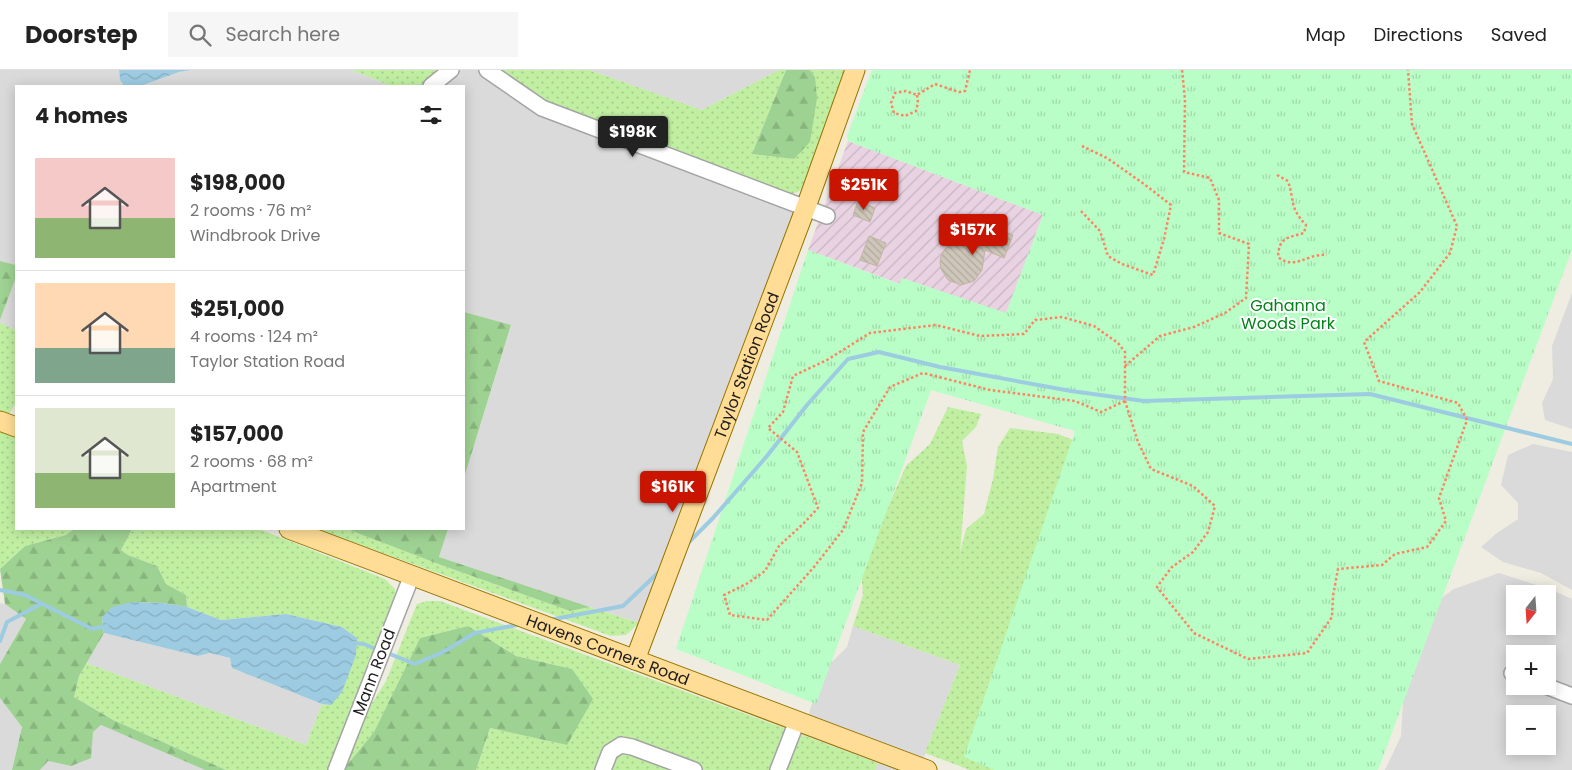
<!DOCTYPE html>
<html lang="en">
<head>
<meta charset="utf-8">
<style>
	:root { --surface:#fff; --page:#f6f6f6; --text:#222; --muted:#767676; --line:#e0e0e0; --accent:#c91500 }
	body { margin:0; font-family:Poppins,sans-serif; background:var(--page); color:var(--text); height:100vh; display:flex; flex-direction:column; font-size:19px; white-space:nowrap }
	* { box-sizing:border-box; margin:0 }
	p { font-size:16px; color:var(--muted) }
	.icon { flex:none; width:28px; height:28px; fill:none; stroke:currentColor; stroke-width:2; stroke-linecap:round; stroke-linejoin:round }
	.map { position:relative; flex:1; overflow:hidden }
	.details { position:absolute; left:15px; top:15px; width:450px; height:445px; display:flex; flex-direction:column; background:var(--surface); border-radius:0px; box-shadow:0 2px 12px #0003 }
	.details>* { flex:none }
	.needle { width:32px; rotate:197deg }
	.controls { position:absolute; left:1506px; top:515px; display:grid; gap:10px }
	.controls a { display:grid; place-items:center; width:50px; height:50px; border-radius:0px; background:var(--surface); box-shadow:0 2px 12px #0003; font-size:25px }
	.price { position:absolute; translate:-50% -42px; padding:0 11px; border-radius:5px; background:var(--accent); color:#fff; font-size:16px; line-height:32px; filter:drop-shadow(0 1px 2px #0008) }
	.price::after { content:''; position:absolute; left:50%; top:30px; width:15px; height:11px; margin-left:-8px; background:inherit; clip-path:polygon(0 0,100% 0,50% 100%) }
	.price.current { background:#222; color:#fff }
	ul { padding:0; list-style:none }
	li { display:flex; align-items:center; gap:15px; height:125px; padding:0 20px }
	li+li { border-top:1px solid var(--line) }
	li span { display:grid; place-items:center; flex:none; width:140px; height:100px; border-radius:0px; color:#555 }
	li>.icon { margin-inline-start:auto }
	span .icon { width:60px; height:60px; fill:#fffc; stroke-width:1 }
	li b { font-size:21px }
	h2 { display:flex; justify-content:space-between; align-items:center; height:60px; padding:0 20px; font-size:21px }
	header { display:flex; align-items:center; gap:30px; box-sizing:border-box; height:70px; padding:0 25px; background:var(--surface); border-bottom:1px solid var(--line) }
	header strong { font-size:24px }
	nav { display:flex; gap:28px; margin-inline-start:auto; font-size:18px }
	.search { width:350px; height:45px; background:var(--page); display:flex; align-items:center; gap:12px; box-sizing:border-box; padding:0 18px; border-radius:0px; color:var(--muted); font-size:19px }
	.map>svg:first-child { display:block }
</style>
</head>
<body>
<header>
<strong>Doorstep</strong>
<div class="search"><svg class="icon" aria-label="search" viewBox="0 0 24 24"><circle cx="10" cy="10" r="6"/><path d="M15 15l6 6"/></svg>Search here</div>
<nav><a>Map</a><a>Directions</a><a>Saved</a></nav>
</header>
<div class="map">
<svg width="1572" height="700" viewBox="0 0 1572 700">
	<defs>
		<pattern id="industrial-furrows" width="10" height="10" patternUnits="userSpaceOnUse" patternTransform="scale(1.25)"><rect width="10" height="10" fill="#e9d3e2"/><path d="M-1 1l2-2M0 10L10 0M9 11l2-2" fill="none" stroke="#c7b5c1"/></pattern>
		<pattern id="grass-dots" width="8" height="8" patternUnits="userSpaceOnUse" patternTransform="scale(1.25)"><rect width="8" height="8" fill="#c0efa2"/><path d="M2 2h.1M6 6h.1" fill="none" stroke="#a5cc8b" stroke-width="1.8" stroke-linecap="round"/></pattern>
		<pattern id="forest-firs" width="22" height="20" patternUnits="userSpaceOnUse" patternTransform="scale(1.25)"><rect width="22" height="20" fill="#9ed292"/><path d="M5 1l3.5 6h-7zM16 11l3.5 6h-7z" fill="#88b47d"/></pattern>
		<pattern id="park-tufts" width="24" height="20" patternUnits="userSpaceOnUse" patternTransform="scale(1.25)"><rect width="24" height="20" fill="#b9fec6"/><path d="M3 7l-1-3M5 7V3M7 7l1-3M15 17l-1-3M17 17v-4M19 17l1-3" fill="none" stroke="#9fd9aa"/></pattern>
		<pattern id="water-waves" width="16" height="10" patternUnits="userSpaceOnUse" patternTransform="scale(1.25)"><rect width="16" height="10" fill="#9dcbe1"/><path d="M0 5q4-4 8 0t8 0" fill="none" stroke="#87aec1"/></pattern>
		<pattern id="building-back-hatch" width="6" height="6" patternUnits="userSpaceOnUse" patternTransform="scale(1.25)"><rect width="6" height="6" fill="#cfc6ba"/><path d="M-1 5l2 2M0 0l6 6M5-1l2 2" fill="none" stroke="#b1aa9f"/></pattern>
	</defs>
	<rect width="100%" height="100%" fill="#efece1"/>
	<g fill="#dbdada" fill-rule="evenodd">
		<polygon points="0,0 119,0 120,10 124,16 16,16 16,195 0,191"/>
		<polygon points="191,0 352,0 391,16 141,16 179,2"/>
		<polygon points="441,0 496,0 604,56 791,124 794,148 639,553 439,487 448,459 464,459 464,408 511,256 464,242 464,16 425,16"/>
		<polygon points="589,0 779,0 702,40"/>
		<polygon points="16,207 16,260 0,253 0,250"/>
		<polygon points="1572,223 1572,359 1545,350 1542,333 1553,309 1552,276"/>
		<polygon points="1533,374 1572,382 1572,520 1541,503 1503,492 1481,477 1497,463 1518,449 1518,433 1501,415 1508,385"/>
		<path d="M 1499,503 L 1552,520 L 1572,529 L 1572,700 L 1385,700 L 1401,666 L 1405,602 L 1437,531 L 1454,519 ZM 1515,524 L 1548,524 L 1548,556 L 1515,556 ZM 1515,584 L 1548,584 L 1548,616 L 1515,616 ZM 1515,644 L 1548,644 L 1548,676 L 1515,676 Z"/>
		<polygon points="0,533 5,534 26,549 0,594"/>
		<polygon points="853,556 960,595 919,700 875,700 877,693 802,664 823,601 847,577"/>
		<polygon points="104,563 198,586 210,583 230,588 233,598 322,634 306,675 86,593"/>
		<polygon points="0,628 22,657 12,700 0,700"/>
		<polygon points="101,655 205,700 40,700 48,691 71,696 93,662"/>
	</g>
	<polygon fill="url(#industrial-furrows)" points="848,71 1043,145 1006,244 902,208 900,214 808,180"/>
	<g fill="url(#grass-dots)">
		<polygon points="352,0 441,0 425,16 391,16"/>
		<polygon points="496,0 589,0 702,40 779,0 786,0 752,84 794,89 815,7 810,0 850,0 810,111 798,122 791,124 604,56 540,30"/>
		<polygon points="0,253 16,260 16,333 7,347 0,345"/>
		<polygon points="948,337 981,344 976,357 962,371 967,396 960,483 966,459 984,444 993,409 998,377 1010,358 1058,364 1083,374 1002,700 970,700 925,683 960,595 853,556 863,525 861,499 906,396 930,374"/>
		<polygon points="0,359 16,365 16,459 74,459 66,465 25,476 0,499"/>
		<polygon points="132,459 259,459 385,509 395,519 395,531 367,596 329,700 226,700 113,650 74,627 79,606 86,593 306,675 322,634 331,635 357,568 342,557 286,544 221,550 187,537 186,525 166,514 157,496 128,485 121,480"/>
		<polygon points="317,459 347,459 441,495 570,541 590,537 639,553 626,565 611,566"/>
		<polygon points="427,531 440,531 878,693 875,700 476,700 490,658 567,675 572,599 516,586 468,556 420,568 374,662 344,699 364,646 386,611 417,534"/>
	</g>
	<g fill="url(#forest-firs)">
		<polygon points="786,0 810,0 815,7 817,28 810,72 794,89 752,84"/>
		<polygon points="0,191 16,195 16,207 0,250"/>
		<polygon points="464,242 511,255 464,408"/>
		<polygon points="74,459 132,459 121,480 128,485 157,496 166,514 186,525 187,537 163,533 132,532 102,547 104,563 79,606 74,627 113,650 226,700 205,700 101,655 93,662 91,688 71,696 48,691 40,700 12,700 22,657 0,628 0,594 26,549 5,534 0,499 25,476 66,465"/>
		<polygon points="347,459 448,459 439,487 590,537 570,541 441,495"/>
		<polygon points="468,556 516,586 572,599 593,629 567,675 490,658 476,700 343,700 374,662 420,568"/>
	</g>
	<polygon fill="url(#park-tufts)" points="872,0 1572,0 1572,180 1378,700 994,700 964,687 1075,361 931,320 816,634 676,579 808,180 899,214 902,208 1006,243 1043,145 848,71 847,66"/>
	<g fill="url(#water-waves)">
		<polygon points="119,0 191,0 179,2 141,16 124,16 120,10"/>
		<polygon points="132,532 163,533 187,537 221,550 286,544 342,557 357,568 356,585 342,622 331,635 322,634 232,598 230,588 210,583 198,586 104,563 102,547 112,537"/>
	</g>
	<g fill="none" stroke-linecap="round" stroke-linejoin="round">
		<g stroke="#9dcbe1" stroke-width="4">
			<polyline points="687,474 713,448 767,386 807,335 848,289 879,282 940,297 1071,321 1144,331 1370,324 1572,374"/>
			<polyline points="0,520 25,525 92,559 107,556"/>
			<polyline points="549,550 623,536 661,500"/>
			<polyline points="0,571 7,552 41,534"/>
			<polyline points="354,573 364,574 378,580"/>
			<polyline points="385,582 415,594 443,582 475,563 522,554"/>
		</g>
	</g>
	<g fill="url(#building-back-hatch)" stroke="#c2b4a2">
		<polygon points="858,131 875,138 870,152 853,145"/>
		<polygon points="986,155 1013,165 1004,188 985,180 982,200 974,211 961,215 948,210 941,199 940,192 941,186 945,179 950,174 957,172 965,171 978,176"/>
		<polygon points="869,166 886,173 877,196 860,190"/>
	</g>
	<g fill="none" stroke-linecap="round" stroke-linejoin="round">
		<g stroke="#a4a4a4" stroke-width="18">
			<g id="minor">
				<polyline points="487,0 542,38 827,146"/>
				<polyline points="431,16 451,0"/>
				<polyline points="1512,603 1515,604"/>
				<polyline points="1546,616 1572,626"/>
				<polyline points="336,700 412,505"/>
				<polyline points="603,700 610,682 621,675 632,677 694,700"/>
				<polyline points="778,700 797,651"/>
			</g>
		</g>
		<g stroke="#957400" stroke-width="21">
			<g id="major">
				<polyline points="0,351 16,357"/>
				<path id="s1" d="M 289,459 L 927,700"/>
				<path id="s2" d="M 635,590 L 806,137 L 855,0"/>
			</g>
		</g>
		<g stroke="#ff8362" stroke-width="2.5" stroke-dasharray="2.5 2.5" stroke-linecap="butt">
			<polyline points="917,25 918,33 916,41 905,46 894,43 891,33 895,23 906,21 917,25 935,14 959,22 965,21 970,0"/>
			<path d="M 1277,105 L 1288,111 C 1295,132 1289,137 1306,155 L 1304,163 C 1287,168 1279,167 1278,187 C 1296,201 1306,183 1327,185"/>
			<polyline points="1081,141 1100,161 1108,186 1122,194 1153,205 1164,169 1171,135 1144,114 1107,88 1082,76"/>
			<polyline points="1125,296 1160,266 1194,257 1225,243 1246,228 1249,174 1219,163 1219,130 1210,108 1184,102 1185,30 1182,0"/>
			<polyline points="1125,331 1101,342 1075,331 990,320 923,303 890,317 863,362 862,413 843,460 814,497 767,550 730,545 724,525 748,513 765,501 779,476 803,454 818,438 797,382 768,358 783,342 793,306 827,290 870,263 936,255 980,266 1024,264 1035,250 1062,247 1094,256 1118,273 1125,282 1125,331 1138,372 1151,399 1193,416 1215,436 1208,462 1193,482 1172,497 1157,517 1194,563 1248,589 1307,583 1332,547 1333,526 1338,499 1382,495 1395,484 1427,477 1446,451 1439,428 1467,350 1458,333 1379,311 1364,272 1420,222 1450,183 1457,156 1412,54 1408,0"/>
		</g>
		<use href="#minor" stroke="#fff" stroke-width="15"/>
		<use href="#major" stroke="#ffdd96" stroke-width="19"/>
	</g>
	<g text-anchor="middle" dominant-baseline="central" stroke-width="4" stroke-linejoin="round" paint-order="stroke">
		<g font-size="16" fill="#01841a" stroke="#fff">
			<text x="1288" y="235">Gahanna<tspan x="1288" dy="18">Woods Park</tspan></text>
		</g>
		<g font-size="16" fill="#1d1d1d" stroke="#fff">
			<text stroke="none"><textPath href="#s2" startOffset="315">Taylor Station Road</textPath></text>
			<text stroke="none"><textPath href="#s1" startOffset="341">Havens Corners Road</textPath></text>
			<text transform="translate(374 602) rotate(-69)">Mann Road</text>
		</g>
	</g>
</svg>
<div class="controls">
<a><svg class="needle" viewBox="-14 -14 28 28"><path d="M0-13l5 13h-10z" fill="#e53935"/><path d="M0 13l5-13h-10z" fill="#767676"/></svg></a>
<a>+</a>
<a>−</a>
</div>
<b class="price current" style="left:633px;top:88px">$198K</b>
<b class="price" style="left:864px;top:141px">$251K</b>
<b class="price" style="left:973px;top:186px">$157K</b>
<b class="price" style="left:673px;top:443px">$161K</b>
<section class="details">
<h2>4 homes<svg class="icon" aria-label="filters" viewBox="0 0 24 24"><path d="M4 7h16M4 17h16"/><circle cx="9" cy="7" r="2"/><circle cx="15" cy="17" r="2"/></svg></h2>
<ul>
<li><span style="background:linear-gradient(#f6c9c9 60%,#8fb573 0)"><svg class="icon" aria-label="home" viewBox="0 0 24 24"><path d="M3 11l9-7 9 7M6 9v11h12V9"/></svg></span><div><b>$198,000</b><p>2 rooms · 76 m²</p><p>Windbrook Drive</p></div></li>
<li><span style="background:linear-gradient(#ffd9b3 65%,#7fa58c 0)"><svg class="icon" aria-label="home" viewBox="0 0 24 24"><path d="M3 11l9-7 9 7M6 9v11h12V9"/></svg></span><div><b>$251,000</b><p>4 rooms · 124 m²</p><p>Taylor Station Road</p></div></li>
<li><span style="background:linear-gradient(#dfe7d0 65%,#8fb573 0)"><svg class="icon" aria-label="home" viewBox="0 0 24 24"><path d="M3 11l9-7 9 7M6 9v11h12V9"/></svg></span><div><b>$157,000</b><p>2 rooms · 68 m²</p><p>Apartment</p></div></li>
</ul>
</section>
</div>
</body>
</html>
